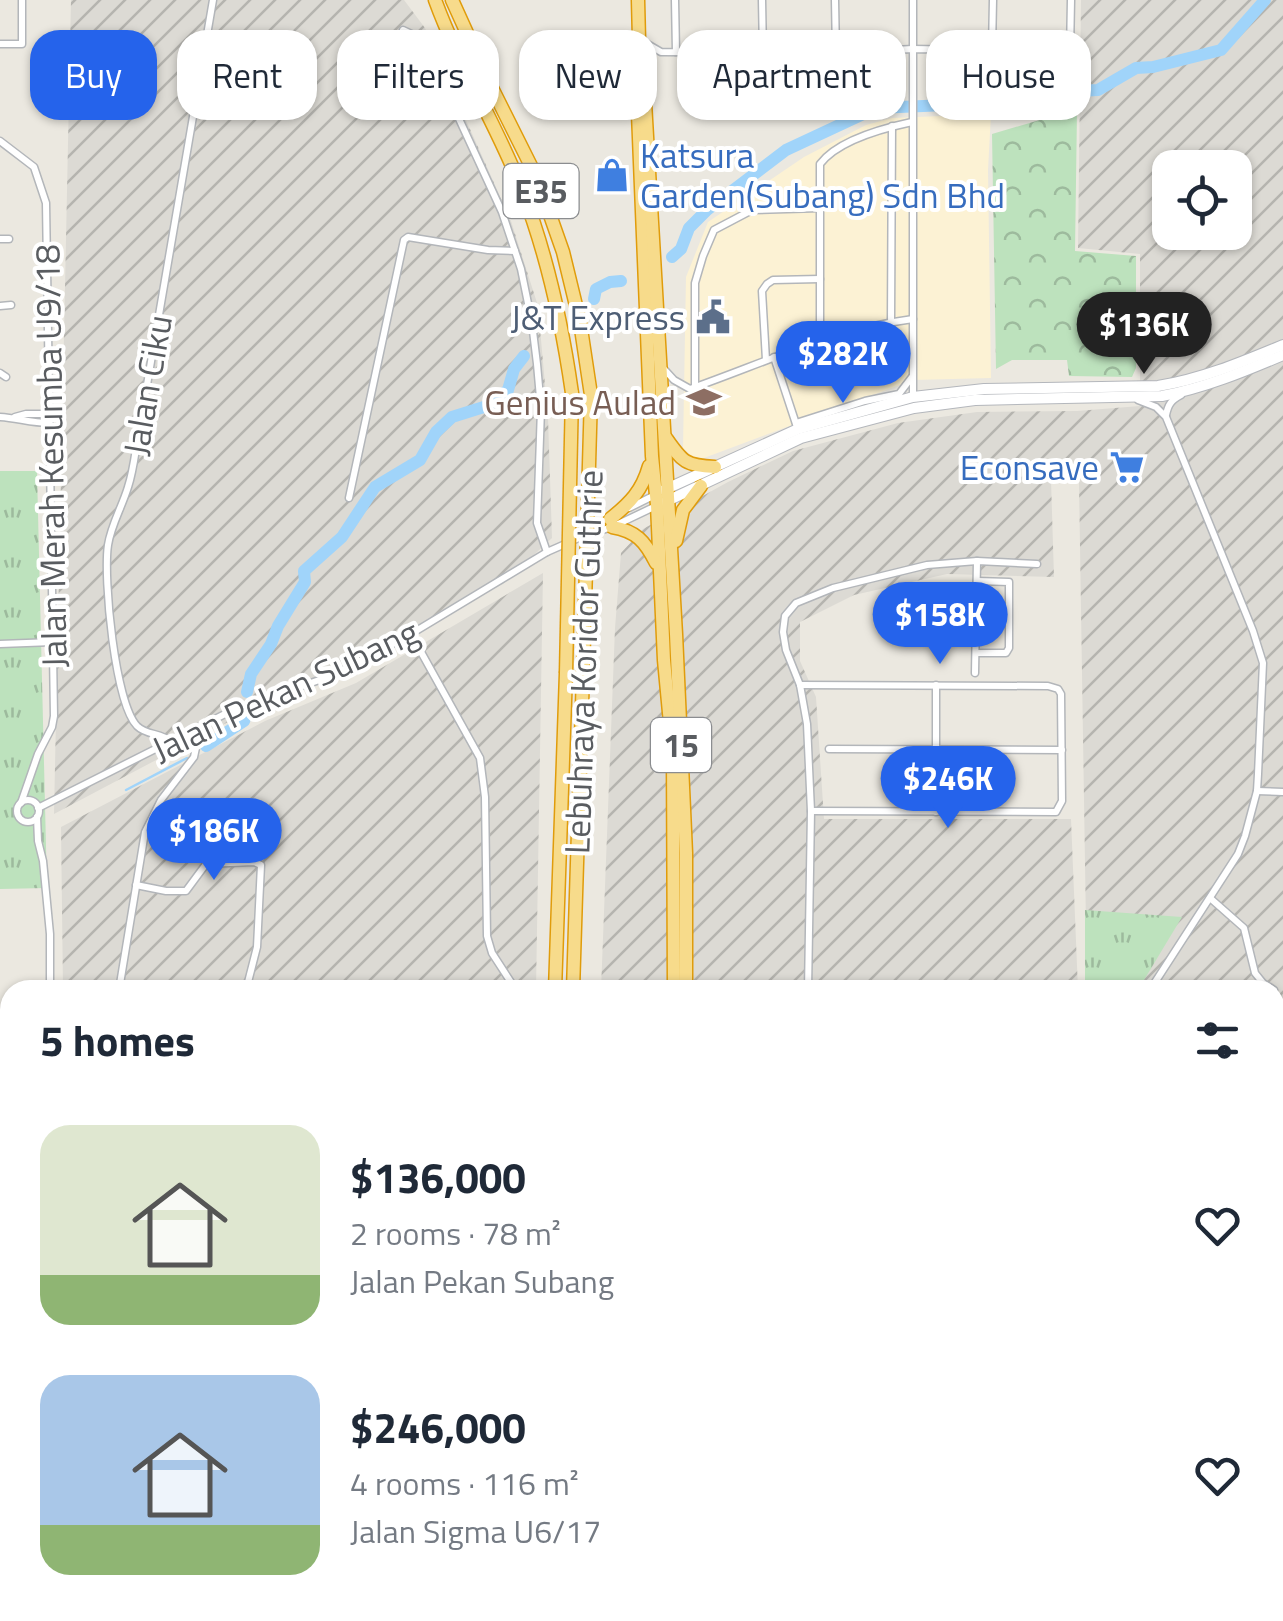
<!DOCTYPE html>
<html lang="en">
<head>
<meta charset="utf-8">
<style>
	:root { --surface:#fff; --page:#f2f2f3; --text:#1f2937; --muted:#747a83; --accent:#2563eb }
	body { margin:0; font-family:"Titillium Web",sans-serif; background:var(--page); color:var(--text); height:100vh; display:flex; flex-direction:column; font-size:38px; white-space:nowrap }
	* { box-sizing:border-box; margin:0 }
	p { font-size:32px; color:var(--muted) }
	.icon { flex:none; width:55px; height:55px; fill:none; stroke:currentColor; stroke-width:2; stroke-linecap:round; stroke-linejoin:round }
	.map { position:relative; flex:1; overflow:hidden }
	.panel { position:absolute; left:0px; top:980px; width:1285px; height:642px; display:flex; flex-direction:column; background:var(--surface); border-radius:30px 30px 0 0; box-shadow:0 2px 8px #0004 }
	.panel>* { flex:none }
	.banner { position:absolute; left:30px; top:30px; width:1225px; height:90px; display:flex; gap:20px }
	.fabs { position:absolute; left:1152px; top:150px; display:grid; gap:20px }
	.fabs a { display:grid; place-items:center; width:100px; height:100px; border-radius:20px; background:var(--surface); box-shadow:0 2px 8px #0004; font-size:50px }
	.price { position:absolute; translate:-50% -85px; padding:0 22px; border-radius:35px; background:var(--accent); color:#fff; font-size:32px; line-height:65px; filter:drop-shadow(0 2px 5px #0008) }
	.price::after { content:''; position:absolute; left:50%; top:60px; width:30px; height:22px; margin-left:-15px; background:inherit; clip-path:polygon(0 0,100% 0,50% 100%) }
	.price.selected { background:#222; color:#fff }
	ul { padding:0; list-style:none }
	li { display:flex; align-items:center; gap:30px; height:250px; padding:0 40px }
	li span { display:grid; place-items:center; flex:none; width:280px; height:200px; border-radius:30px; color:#555 }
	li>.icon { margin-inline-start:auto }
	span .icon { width:120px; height:120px; fill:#fffc; stroke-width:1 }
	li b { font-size:42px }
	h2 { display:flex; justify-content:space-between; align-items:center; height:120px; padding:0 40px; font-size:42px }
	.chip { padding:0 35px; border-radius:30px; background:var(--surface); box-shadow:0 2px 8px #0004; font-size:35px; line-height:90px }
	.chip.selected { background:var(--accent); color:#fff }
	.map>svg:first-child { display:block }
</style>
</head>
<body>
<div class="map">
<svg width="1283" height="1621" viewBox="0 0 1283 1621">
	<defs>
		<pattern id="industrial-furrows" width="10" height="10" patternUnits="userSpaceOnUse" patternTransform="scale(2.5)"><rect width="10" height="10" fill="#dcdad4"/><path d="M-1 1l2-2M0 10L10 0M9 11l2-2" fill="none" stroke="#b5b4af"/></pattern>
		<pattern id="grass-tufts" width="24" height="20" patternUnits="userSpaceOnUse" patternTransform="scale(2.5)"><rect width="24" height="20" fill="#bde2bd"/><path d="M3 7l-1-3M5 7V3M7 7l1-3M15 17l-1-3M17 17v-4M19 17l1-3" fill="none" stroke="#9dba9d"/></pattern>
		<pattern id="forest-crowns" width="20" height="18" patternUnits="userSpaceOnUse" patternTransform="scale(2.5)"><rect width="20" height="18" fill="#bde2bd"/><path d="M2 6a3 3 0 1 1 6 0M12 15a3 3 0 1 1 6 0" fill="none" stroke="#9dba9d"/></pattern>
	</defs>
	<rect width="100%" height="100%" fill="#ebe8e0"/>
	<polygon fill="#fcf2d4" points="991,114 988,170 991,378 913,380 696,461 683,448 686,277 708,222 804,157 866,125 892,118"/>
	<g fill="url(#industrial-furrows)" fill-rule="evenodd">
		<polygon points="71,0 404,0 425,28 511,221 538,306 548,418 552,538 503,584 262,704 54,814"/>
		<path d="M 1081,0 L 1283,0 L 1283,1604 L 1275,1601 L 1275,990 L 1087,990 L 1079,483 L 1051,480 L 1054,577 L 947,574 L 854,595 L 800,622 L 800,661 L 816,697 L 824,819 L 1071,819 L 1078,990 L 601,990 L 615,628 L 621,553 L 643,529 L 728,482 L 793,451 L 898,423 L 977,412 L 1077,411 L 1140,406 L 1140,254 L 1078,248 ZM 1170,168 L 1235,168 L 1235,232 L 1170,232 Z"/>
		<polygon points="543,573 536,990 63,990 61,827 265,721 356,683"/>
		<polygon points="73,1612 558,1612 560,1621 71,1621"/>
		<polygon points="1230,1612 1243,1621 716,1621 714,1613"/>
	</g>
	<g fill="url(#grass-tufts)">
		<polygon points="0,471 37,471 47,888 0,889"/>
		<polygon points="1085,910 1182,917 1138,990 1085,990"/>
		<polygon points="1012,1613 1254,1612 1273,1621 1012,1621"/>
	</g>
	<polygon fill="url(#forest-crowns)" points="1077,112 1075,251 1136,256 1136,368 1132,377 1069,376 1067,360 1012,360 996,369 992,134 1060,114"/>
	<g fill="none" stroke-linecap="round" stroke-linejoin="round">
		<polyline stroke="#a0d4fa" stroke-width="2.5" points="126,790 187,758"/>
		<g stroke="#a0d4fa" stroke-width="12">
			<polyline points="672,257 681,249 689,228 707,210 786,150 876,108 1020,102 1058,92 1098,90 1136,68 1153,67 1221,50 1265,0"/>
			<polyline points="594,299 596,289 610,282 621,281"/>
			<polyline points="247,692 251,674 271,644 278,626 305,582 304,571 342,537 375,487 420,460 436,432 452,417 487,406 508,390 514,369 524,356"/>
			<polyline points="206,746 244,721 245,718"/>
		</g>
		<g stroke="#b3b6ba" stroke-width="9">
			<g id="street">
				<polyline points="675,0 676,52"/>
				<polyline points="762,0 763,53"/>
				<polyline points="835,0 836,53"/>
				<polyline points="913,0 913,397"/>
				<polyline points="403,30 420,38 425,45 502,212 521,269 532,323 537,364 541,409 537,523 547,552"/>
				<polyline points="642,41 661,52 836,53 913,49 1070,52 1071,0"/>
				<polyline points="0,44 22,44 22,0"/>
				<polyline points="992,49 993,0"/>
				<polyline points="784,53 784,88"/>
				<polyline points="0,141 34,167 46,203 54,716 52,727 38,754 21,803"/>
				<polyline points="0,239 9,239"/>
				<polyline points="0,306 11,305"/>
				<polyline points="891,322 892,126"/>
				<path d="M 820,340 L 820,164 C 838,140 884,128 912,122"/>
				<polyline points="774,357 797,427"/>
				<polyline points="766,360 762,291 767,284 773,280 820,279"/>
				<path d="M 663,368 L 674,380 L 690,389 C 764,363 835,329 913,319"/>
				<polyline points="0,373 6,377"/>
				<polyline points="695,387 695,283 703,256 714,230 752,210 820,208"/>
				<polyline points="1138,400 1156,407 1166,417 1253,631 1263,663 1258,774 1257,791 1245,836 1238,854 1150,990"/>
				<path d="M 1166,415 C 1168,405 1171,400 1181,395"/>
				<path d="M 0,417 C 17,418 31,423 49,423"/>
				<polyline points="15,417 26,414 49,414"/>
				<polyline points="796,423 865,401 899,394 912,377"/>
				<polyline points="349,498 404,240 408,237 488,250 515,251"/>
				<polyline points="629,508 653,496"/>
				<polyline points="411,634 480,758 485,797 487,936 492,953 516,990"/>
				<polyline points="0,644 53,642"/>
				<polyline points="976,653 1006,653 1009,648 1009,582 977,581"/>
				<polyline points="975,673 977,561"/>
				<polyline points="800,685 1048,686 1058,689 1061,694 1062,801 1056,812 811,811"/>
				<path d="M 171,742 C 161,732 147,736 137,726 C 115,703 103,578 108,545 C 111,525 122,507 128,487 C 132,475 134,462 136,449 L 213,0"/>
				<polyline points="829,749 1062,750"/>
				<polyline points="1257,791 1283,792"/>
				<circle cx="28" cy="811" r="11"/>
				<polyline points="38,808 227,713 336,674 411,634 547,552 581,537 612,527 656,506"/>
				<polyline points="936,812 936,685"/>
				<polyline points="37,817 38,841 43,861 50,934 50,990"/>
				<polyline points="136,885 166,891 186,891 206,864 254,862 261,865 257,947 246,990"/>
				<polyline points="1210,898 1244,928 1255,973 1263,983 1274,990"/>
				<polyline points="119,990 145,832 161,800 194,757 197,743 194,730"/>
				<polyline points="808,990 811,811 807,724 800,685 786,650 783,632 785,616 796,603 833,588 927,565 977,561 1037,564"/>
				<polyline points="0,1145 10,1136"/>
				<polyline points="0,1253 10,1256"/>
				<polyline points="1275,1271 1283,1280"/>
				<polyline points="0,1289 10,1293"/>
				<polyline points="0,1354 10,1358"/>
				<polyline points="0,1419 10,1423"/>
				<polyline points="0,1510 10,1472"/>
				<polyline points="1268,1612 1283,1618"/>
				<polyline points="804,1621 805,1612"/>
			</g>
		</g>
		<g stroke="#b4b7bc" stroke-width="12">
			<g id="secondary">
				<path d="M 664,490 L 798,429 L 913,397 L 984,389 L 1158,386 C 1202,379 1242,362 1283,345"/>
				<path d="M 665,502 L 801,438 L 914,408 L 975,400 L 1162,396 C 1204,388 1243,372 1283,355"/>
			</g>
		</g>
		<g stroke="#e09c0b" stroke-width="15">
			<g id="highway">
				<path d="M 435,0 C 459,66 497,125 522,190 C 548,257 562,323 572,393"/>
				<polyline points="452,0 491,86 537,178 563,252 580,322 591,395"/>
				<polyline points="638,0 640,79 637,89 652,456 657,505 664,660 673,755 674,990"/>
				<polyline points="644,85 676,634 686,853 686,990"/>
				<path d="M 666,438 C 682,461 685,466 715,467"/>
				<path d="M 610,519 C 630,503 642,491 649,466"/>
				<path d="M 612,527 C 636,531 645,541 656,563"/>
				<polyline points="676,541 683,510 701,486"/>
				<polyline points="555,990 566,673"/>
				<polyline points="573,990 583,673"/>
				<polyline points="589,1612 592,1621"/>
				<polyline points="609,1612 612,1621"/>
				<polyline points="682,1612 683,1621"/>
				<polyline points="698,1612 699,1621"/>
			</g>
		</g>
		<use href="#street" stroke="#fff" stroke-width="6"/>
		<use href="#secondary" stroke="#fff" stroke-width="10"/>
		<use href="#highway" stroke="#f7db8b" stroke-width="12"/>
		<g stroke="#e09c0b" stroke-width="15" stroke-linecap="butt">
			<g id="highway-bridge">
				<polyline points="566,673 572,393"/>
				<polyline points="583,673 591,395"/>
			</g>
		</g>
		<use href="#highway-bridge" stroke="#f7db8b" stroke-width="12"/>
	</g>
	<defs>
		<g id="shop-bare" transform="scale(2.7)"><path d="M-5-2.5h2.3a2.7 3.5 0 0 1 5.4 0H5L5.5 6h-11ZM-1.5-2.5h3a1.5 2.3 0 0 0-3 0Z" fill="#3f7fe0" stroke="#fff" stroke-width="2.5" paint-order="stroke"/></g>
		<g id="civic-bare" transform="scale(2.7)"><path d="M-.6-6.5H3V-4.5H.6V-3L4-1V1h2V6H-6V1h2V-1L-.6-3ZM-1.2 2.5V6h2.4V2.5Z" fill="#5c6f8a" stroke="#fff" stroke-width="2.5" paint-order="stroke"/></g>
		<g id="school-bare" transform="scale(2.7)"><path d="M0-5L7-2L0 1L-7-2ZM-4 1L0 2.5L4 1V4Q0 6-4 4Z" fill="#8d6e63" stroke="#fff" stroke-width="2.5" paint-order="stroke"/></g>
		<g id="supermarket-bare" transform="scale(2.7)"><path d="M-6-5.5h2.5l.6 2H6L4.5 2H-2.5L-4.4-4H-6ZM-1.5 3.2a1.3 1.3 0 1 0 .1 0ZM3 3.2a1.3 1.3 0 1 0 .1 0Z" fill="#3f7fe0" stroke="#fff" stroke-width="2.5" paint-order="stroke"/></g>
	</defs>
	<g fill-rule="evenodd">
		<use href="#shop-bare" x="612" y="175"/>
		<use href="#civic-bare" x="713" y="317"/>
		<use href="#school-bare" x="704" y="402"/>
		<use href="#supermarket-bare" x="1127" y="467"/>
	</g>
	<g text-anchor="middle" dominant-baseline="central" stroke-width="8" stroke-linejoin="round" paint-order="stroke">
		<g fill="#fff" stroke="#8b8d90" stroke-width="2.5">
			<rect x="503.5" y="164" width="75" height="54" rx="8"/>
			<rect x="651" y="718" width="60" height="54" rx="8"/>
		</g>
		<g font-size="32" font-weight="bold" fill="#595c60">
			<text x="541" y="191">E35</text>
			<text x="681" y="745">15</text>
		</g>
		<g font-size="35" fill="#366cbe" stroke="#fff" text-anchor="start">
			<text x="640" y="155">Katsura<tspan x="640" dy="40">Garden(Subang) Sdn Bhd</tspan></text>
			<text x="1099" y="467" text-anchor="end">Econsave</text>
		</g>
		<g font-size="35" fill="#4e5e75" stroke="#fff" text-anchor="end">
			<text x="685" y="317">J&amp;T Express</text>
		</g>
		<g font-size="35" fill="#595c60" stroke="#fff">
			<text transform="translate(147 385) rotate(-80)">Jalan Ciku</text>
			<text transform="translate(50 456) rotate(-91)">Jalan Merah Kesumba U9/18</text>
			<text transform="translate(583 662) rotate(-88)">Lebuhraya Koridor Guthrie</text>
			<text transform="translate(285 690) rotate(-25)">Jalan Pekan Subang</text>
		</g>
		<g font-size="35" fill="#785e54" stroke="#fff" text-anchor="end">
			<text x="676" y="402">Genius Aulad</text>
		</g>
	</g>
</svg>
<div class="fabs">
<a><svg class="icon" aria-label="locate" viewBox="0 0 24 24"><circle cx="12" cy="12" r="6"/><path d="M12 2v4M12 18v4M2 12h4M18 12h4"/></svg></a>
</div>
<b class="price selected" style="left:1144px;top:377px">$136K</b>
<b class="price" style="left:843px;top:406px">$282K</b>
<b class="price" style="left:940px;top:667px">$158K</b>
<b class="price" style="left:948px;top:831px">$246K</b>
<b class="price" style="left:214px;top:883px">$186K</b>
<div class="banner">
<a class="chip selected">Buy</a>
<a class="chip">Rent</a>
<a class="chip">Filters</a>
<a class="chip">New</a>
<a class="chip">Apartment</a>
<a class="chip">House</a>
</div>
<section class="panel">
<h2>5 homes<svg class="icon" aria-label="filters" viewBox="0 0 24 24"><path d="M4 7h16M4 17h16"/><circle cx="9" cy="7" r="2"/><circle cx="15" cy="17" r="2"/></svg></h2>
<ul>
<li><span style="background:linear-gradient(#dfe7d0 75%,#8fb573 0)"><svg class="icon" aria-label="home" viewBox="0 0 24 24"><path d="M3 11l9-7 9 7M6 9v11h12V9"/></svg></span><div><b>$136,000</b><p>2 rooms · 78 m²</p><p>Jalan Pekan Subang</p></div><svg class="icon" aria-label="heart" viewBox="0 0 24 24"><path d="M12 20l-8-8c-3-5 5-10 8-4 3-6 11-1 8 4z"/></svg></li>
<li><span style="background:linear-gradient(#a9c7e8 75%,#8fb573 0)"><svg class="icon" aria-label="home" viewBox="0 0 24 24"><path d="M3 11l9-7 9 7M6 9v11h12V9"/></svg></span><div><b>$246,000</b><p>4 rooms · 116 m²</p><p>Jalan Sigma U6/17</p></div><svg class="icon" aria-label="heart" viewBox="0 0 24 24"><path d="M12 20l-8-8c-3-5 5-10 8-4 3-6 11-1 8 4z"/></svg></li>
</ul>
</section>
</div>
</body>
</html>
